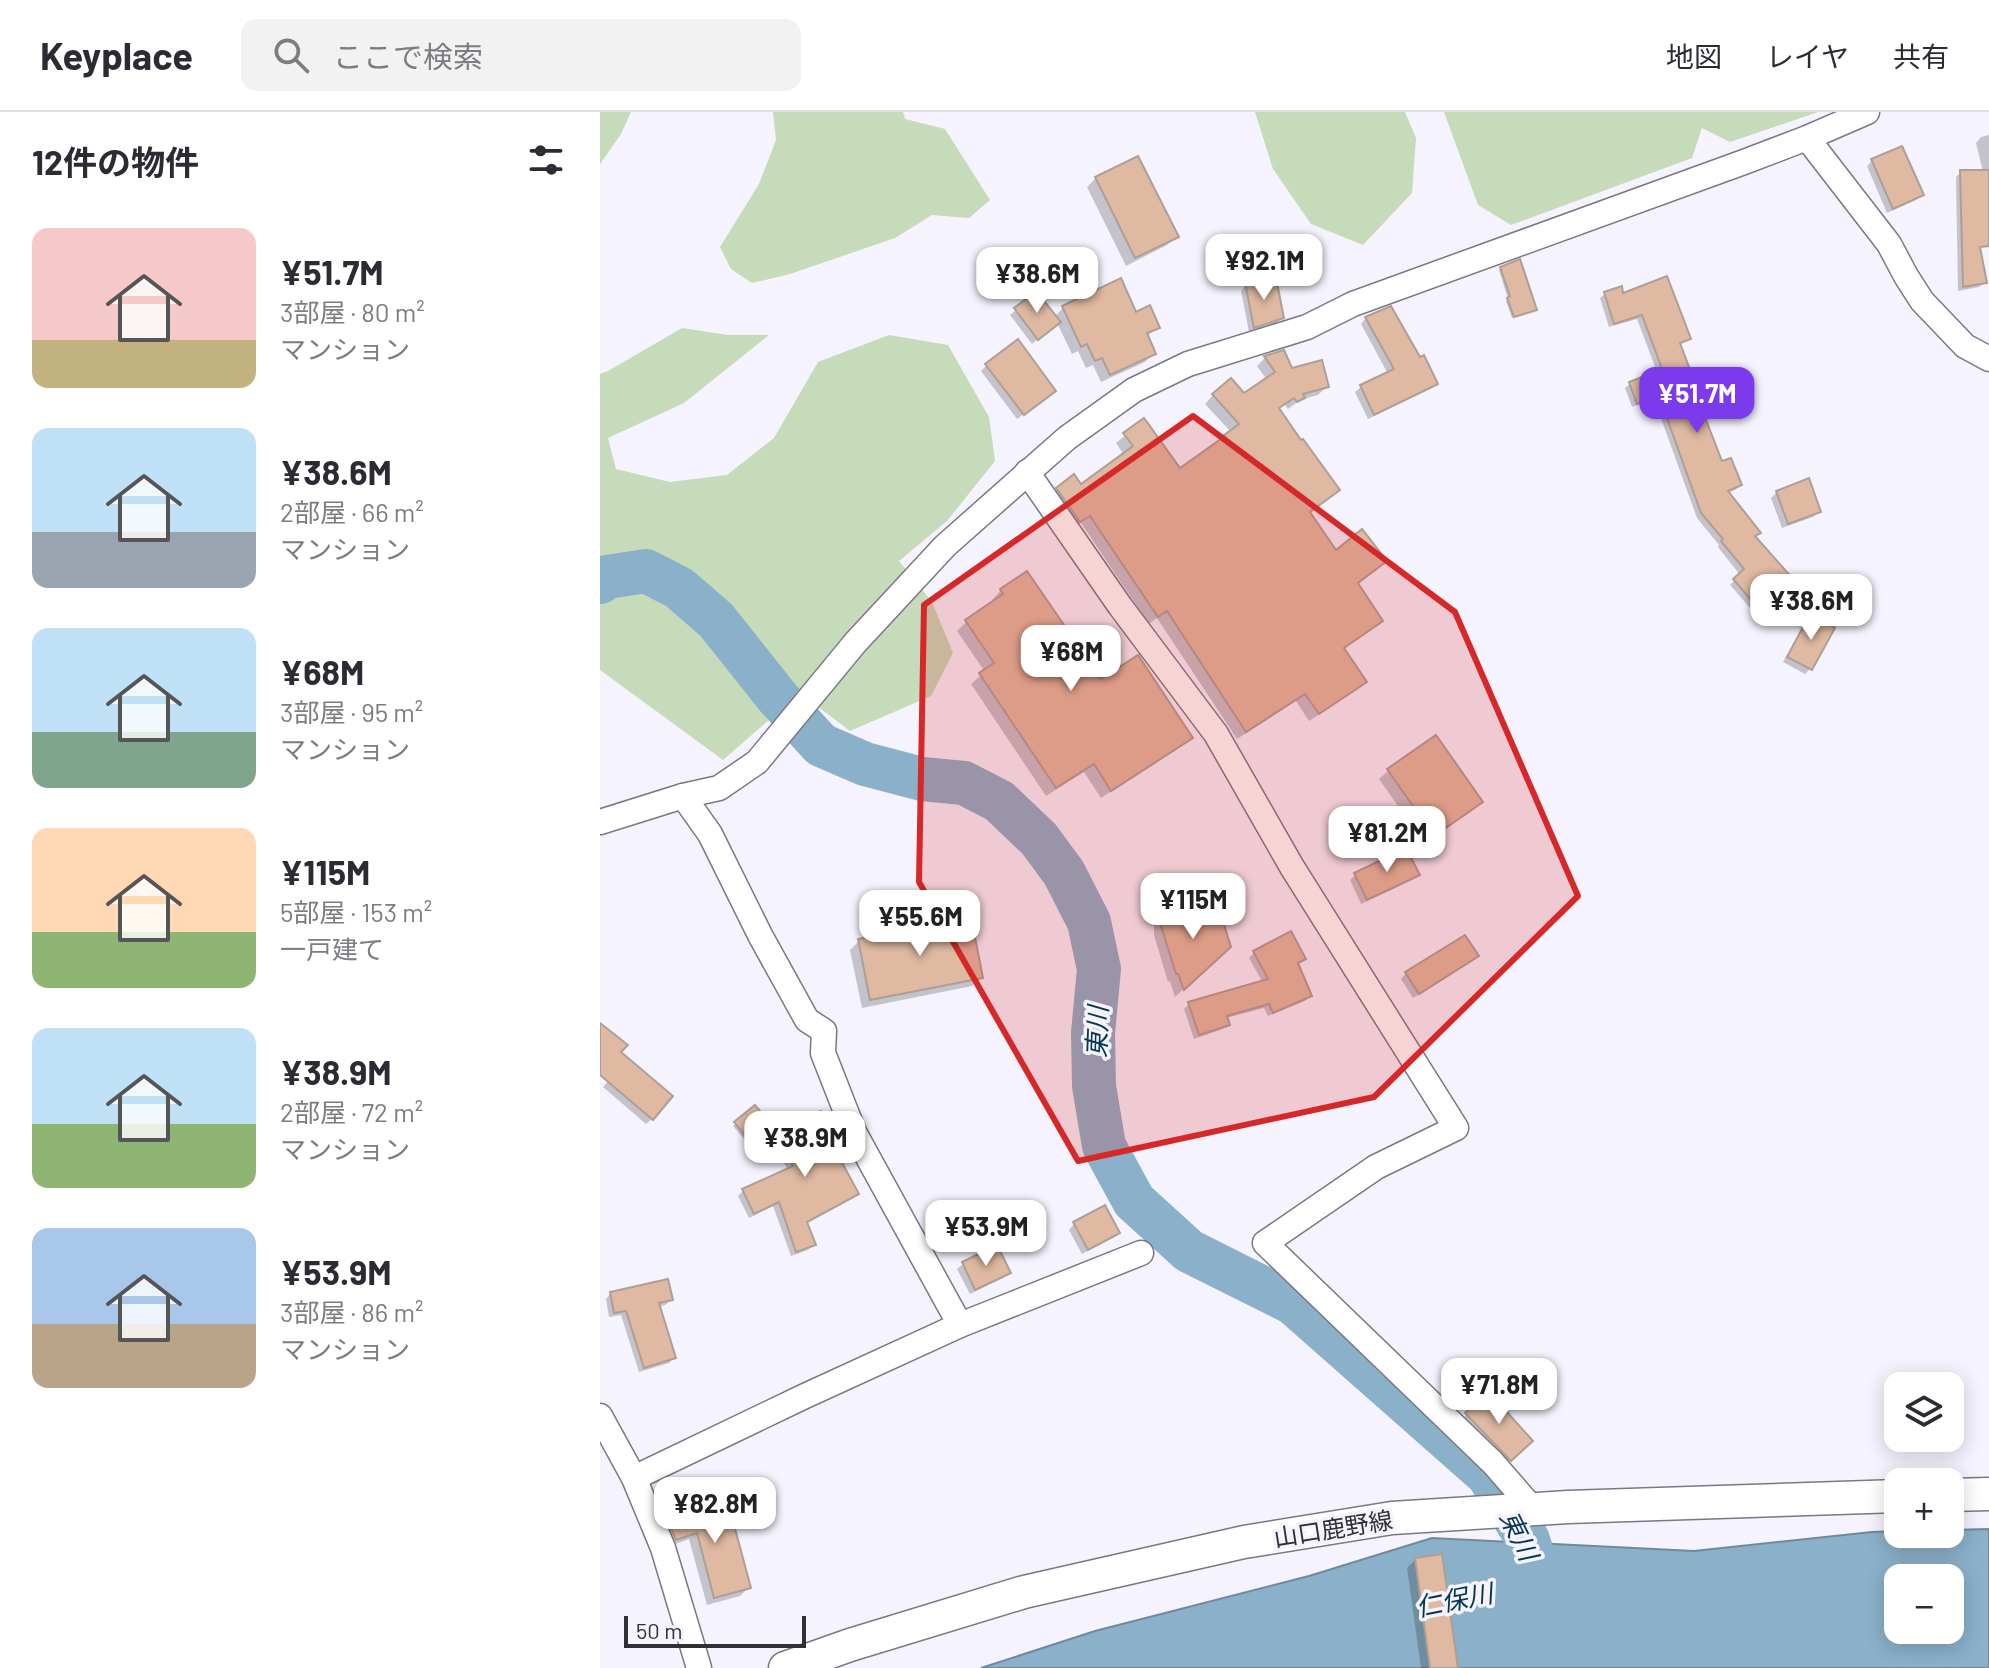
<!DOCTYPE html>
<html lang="ja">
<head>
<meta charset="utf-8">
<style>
	:root { --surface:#fff; --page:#f2f2f3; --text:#2b2b33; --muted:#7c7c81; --line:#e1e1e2; --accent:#7c3aed }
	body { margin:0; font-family:Barlow,"Noto Sans JP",sans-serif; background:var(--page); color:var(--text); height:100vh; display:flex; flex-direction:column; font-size:30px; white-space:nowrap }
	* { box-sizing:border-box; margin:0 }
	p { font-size:26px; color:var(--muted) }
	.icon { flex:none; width:44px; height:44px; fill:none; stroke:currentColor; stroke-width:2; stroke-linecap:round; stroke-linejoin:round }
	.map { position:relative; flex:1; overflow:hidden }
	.drawer { display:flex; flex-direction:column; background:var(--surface); width:600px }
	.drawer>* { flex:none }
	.buttons { position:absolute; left:1284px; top:1260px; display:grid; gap:16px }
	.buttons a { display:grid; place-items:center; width:80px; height:80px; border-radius:16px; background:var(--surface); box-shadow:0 4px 20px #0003; font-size:40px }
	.scale { position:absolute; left:24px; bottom:20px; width:182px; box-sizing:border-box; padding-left:8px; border:4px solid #302f35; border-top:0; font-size:22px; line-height:28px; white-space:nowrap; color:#302f35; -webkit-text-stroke:6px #f5f3fd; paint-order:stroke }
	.price { position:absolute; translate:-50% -68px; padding:0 18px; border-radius:16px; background:#fff; color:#222; font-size:26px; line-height:52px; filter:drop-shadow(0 2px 4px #0008) }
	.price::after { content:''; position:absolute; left:50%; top:48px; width:24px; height:18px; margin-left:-12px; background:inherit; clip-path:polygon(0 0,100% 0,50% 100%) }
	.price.on { background:var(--accent); color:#fff }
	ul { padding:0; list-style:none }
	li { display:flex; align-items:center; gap:24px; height:200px; padding:0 32px }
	li span { display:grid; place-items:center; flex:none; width:224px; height:160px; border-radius:16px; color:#555 }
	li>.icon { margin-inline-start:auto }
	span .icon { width:96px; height:96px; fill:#fffc; stroke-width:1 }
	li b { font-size:34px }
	h2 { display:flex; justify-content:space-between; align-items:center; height:96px; padding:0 32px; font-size:34px }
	header { display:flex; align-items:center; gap:48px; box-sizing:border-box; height:112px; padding:0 40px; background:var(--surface); border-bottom:2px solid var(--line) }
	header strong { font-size:38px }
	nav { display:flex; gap:44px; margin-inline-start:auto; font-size:28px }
	.search { width:560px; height:72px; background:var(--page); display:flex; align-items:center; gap:20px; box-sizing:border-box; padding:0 28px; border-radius:16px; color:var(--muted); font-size:30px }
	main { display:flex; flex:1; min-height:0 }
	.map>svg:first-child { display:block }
</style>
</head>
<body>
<header>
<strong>Keyplace</strong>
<div class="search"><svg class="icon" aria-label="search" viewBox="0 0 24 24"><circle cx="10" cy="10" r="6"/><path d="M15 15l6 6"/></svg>ここで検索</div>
<nav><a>地図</a><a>レイヤ</a><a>共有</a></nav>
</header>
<main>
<section class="drawer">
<h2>12件の物件<svg class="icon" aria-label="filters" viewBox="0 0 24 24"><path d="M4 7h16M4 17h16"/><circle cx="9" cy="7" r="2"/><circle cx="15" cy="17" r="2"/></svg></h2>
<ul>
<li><span style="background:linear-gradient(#f6c9c9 70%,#c2b280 0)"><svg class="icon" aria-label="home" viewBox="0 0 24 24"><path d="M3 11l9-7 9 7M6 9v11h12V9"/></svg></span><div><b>¥51.7M</b><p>3部屋 · 80 m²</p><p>マンション</p></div></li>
<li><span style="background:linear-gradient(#bfe0f5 65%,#9aa5b1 0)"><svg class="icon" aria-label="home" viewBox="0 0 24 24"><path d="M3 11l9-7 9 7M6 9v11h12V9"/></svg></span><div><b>¥38.6M</b><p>2部屋 · 66 m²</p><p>マンション</p></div></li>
<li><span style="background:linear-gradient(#bfe0f5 65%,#7fa58c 0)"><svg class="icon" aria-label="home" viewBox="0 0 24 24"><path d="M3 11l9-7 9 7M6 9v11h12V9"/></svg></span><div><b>¥68M</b><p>3部屋 · 95 m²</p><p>マンション</p></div></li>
<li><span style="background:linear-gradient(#ffd9b3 65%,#8fb573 0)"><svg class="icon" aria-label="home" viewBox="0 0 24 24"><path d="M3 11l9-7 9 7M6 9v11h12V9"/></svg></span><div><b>¥115M</b><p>5部屋 · 153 m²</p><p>一戸建て</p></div></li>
<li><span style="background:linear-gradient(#bfe0f5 60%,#8fb573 0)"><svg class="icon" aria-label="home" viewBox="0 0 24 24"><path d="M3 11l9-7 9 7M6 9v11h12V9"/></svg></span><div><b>¥38.9M</b><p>2部屋 · 72 m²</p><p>マンション</p></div></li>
<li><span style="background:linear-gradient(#a9c7e8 60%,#b9a48a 0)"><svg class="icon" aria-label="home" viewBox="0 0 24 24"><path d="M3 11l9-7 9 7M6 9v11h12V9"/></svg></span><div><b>¥53.9M</b><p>3部屋 · 86 m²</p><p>マンション</p></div></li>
</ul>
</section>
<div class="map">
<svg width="1389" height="1556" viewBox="0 0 1389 1556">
	<rect width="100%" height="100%" fill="#f5f3fd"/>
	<g fill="#c5dbba">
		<polygon points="0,0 31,0 21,22 0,52"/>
		<polygon points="173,0 303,0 305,7 345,17 390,88 369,106 332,103 295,126 190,162 152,171 131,157 120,135 159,72 176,28"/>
		<polygon points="655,0 805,0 816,26 812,81 763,133 711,112 673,57"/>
		<polygon points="844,0 1218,0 1130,30 1102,16 1092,46 911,113 878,93"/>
		<polygon points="82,216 128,223 169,223 84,291 8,326 16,357 70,370 127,363 174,326 218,250 289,223 348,233 389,305 395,349 347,409 299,449 332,490 353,541 331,584 250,619 200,581 123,648 0,558 0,262 8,259"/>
	</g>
	<path fill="#8bb0ca" stroke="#70899d" stroke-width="2" fill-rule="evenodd" d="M 1389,1417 L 1389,1556 L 381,1556 L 495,1519 L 709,1464 L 832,1426 L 1094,1439 L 1272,1420 L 1298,1419 L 1298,1422 L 1350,1422 L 1350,1418 ZM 1298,1466 L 1350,1466 L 1350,1518 L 1298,1518 Z"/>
	<g fill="#0003">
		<polygon points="1389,23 1389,120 1376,124 1385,170 1379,175 1358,179 1356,65 1361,60 1383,60 1376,31 1381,25"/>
		<polygon points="1272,49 1321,83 1316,88 1287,101 1267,54"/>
		<polygon points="496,66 576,124 567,133 526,154 487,75"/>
		<polygon points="901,156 932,199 912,206 906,189 908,187 899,158"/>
		<polygon points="520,169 536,202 558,215 546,225 554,241 545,250 501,270 493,253 486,256 478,239 472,242 457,211 432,232 410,203 436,182 454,205 463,196"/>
		<polygon points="646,173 682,206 676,211 649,220 641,179"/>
		<polygon points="1005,182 1022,183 1089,227 1079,233 1090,273 1120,352 1140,373 1135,378 1127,381 1159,421 1154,426 1190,467 1157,497 1151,497 1130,473 1140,463 1118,435 1119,433 1097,406 1054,287 1032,295 1025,276 1030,272 1057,260 1037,207 1009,215 1000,186"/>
		<polygon points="766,206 835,272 830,277 768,307 755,280 761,275 788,262 761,212"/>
		<polygon points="665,246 727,274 718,283 700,288 688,297 685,293 678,297 737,378 708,401 735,441 776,457 756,472 781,509 772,517 742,538 764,570 755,579 709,609 696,589 637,627 557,506 549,512 481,411 471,417 449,386 458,377 481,375 524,343 516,331 543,309 580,359 631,320 605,292 613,283 644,283 667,268 657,254"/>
		<polygon points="387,253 448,284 417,307 381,259"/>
		<polygon points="1177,380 1219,399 1213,405 1182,416 1171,386"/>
		<polygon points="401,478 500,570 590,625 581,634 501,686 484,660 446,684 371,572 385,560 357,519 366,510 394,491 392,488"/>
		<polygon points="1210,505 1210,557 1205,562 1183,550 1205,510"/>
		<polygon points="835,625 880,690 872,699 824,731 779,667 788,659"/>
		<polygon points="755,763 817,763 812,768 761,792 750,768"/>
		<polygon points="572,791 620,843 575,885 570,869 568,870 554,823 554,809"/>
		<polygon points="259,829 381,865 372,874 262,896 250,838"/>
		<polygon points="654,841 703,846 696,852 710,884 705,889 668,904 664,896 626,906 628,912 623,917 594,927 584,897 589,892 663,871 649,846"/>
		<polygon points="876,844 871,850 813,886 801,867 806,861"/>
		<polygon points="21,953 52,1007 46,1012 3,975"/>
		<polygon points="155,996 165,1009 144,1027 133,1014"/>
		<polygon points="177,1022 233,1028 229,1032 257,1082 251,1087 206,1111 213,1133 208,1138 191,1144 173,1094 149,1106 138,1084 143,1079 188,1059 172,1027"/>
		<polygon points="474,1112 518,1120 512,1126 482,1142 469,1118"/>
		<polygon points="363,1152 409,1161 403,1166 370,1182 357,1157"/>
		<polygon points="11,1181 71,1188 65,1193 58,1195 74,1245 69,1251 39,1260 21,1203 9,1205 6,1187"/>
		<polygon points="888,1283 930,1329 904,1353 861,1308"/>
		<polygon points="125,1389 148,1476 140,1484 107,1493 89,1427 68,1435 59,1413 67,1405"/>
		<polygon points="816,1447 856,1556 821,1556 807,1456"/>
	</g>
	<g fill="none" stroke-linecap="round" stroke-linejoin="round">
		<polyline stroke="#8bb0ca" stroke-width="44" points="0,470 7,465 46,459 79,476 116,508 178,586 221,633 265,652 322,667 364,671 399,689 439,727 464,761 489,810 499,857 493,921 494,974 504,1034 534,1089 589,1139 693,1191 888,1363 928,1428 941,1470"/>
	</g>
	<g fill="#dfb9a1" stroke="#ae9f96" stroke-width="2">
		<polygon points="1302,34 1324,83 1293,97 1271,47"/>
		<polygon points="538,44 579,125 535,146 495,65"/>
		<polygon points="1360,58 1389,58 1389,134 1380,135 1387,171 1363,175"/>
		<polygon points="920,147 937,198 914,205 907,186 910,184 900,155"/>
		<polygon points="1067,164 1091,227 1080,231 1095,271 1092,272 1122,349 1131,346 1142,373 1128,379 1161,421 1155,424 1193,467 1159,497 1133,467 1144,457 1121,429 1123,427 1101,401 1059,284 1037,292 1029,270 1062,257 1042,203 1014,212 1004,180 1022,174 1023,181"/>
		<polygon points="521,166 536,200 550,193 560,216 547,221 556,242 510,263 502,246 495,249 487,232 481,235 462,194"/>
		<polygon points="676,166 684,206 654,216 645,171"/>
		<polygon points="436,179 461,210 438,228 414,196"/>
		<polygon points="791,194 820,245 824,243 838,272 774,303 760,273 794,257 765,205"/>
		<polygon points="418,227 456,279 424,303 385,252"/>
		<polygon points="684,238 692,256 722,248 729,275 703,282 705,286 697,290 694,286 679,296 701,328 703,327 740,378 710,400 736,438 762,417 787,449 758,471 783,509 744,536 767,570 719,602 705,582 646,620 567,499 558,505 490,404 480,410 456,376 474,362 481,372 533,334 523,321 544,306 580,356 625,324 624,323 639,312 612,282 631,266 644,281 675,260 664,244"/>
		<polygon points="1209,366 1221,400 1188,412 1176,379"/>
		<polygon points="427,459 501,567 538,543 593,626 511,679 494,652 456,676 379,561 394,551 365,508 403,482 400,477"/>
		<polygon points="1210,502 1235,516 1212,558 1187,545"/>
		<polygon points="836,623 883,690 834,724 787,657"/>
		<polygon points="806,736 820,763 767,788 754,761"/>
		<polygon points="572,788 588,801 620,800 631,835 584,878 578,862 576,862 561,814 562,798"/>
		<polygon points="371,805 383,866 270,888 258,827"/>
		<polygon points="691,819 706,847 698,851 712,884 673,901 669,892 627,904 630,913 599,923 588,890 668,867 653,839"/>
		<polygon points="865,823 879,844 819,882 805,860"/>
		<polygon points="0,911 28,933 21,940 73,984 53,1008 0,963"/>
		<polygon points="155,993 168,1009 147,1026 134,1010"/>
		<polygon points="221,999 236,1028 231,1030 259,1082 207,1110 216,1133 196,1140 179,1090 154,1102 142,1077 193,1054 176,1021"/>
		<polygon points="505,1093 520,1121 488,1138 473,1110"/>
		<polygon points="397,1133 411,1161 375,1178 362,1150"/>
		<polygon points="68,1167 73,1188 59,1191 76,1246 44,1256 26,1199 14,1201 10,1180"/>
		<polygon points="889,1280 933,1329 911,1349 865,1301"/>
		<polygon points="127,1387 151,1476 114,1486 97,1421 76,1428 66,1403"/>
		<polygon points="842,1442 858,1556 830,1556 815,1446"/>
	</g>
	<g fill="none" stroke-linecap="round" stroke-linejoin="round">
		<g stroke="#7a7786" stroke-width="27">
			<g id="minor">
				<polyline points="1207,26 1289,132 1306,164 1322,189 1365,234 1389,247"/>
				<polyline points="427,360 520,494 616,622 692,755 856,1016 776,1055 665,1131 893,1351 932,1396"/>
				<polyline points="83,684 110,722 160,823 207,908 224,919 223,941 254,1020 360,1213"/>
				<polyline points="0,710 83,684 119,676 157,650 255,531 345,434 467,326 534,278 588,252 707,215 753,192 1144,50 1207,26 1267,0"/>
				<polyline points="0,1304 34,1366 63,1436 99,1556"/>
				<polyline points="34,1366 205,1284 360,1213 541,1141"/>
			</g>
		</g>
		<g stroke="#7a7786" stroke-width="35">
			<g id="major">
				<polyline points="1350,1383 1389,1382"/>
				<polyline points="185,1556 250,1533 424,1480 644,1430 792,1406 968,1395 1298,1384"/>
			</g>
		</g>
		<use href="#minor" stroke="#fff" stroke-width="24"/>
		<use href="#major" stroke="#fff" stroke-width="32"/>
	</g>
	<path fill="#d62828" fill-opacity="0.2" stroke="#d62828" stroke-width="6" stroke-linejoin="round" d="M 593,304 L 855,500 L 978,784 L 774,985 L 478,1049 L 319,770 L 324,493 Z"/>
	<g text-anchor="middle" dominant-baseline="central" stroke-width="7" stroke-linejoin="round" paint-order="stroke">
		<g font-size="24" fill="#302f35" stroke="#f5f3fd">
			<text transform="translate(733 1416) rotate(-9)">山口鹿野線</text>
		</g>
		<g font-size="26" font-style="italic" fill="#053650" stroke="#f5f3fd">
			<text transform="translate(496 920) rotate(-88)">東川</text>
			<text transform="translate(920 1423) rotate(64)">東川</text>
			<text transform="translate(854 1487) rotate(-11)">仁保川</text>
		</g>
	</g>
</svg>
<div class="buttons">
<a><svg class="icon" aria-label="layers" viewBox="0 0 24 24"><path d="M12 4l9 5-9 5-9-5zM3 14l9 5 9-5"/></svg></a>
<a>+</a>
<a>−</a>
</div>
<div class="scale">50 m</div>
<b class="price" style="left:664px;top:190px">¥92.1M</b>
<b class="price" style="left:437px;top:203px">¥38.6M</b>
<b class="price on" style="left:1097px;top:323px">¥51.7M</b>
<b class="price" style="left:1211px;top:530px">¥38.6M</b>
<b class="price" style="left:471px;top:581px">¥68M</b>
<b class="price" style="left:787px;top:762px">¥81.2M</b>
<b class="price" style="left:593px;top:829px">¥115M</b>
<b class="price" style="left:320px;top:846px">¥55.6M</b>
<b class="price" style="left:205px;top:1067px">¥38.9M</b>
<b class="price" style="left:386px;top:1156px">¥53.9M</b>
<b class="price" style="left:899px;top:1314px">¥71.8M</b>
<b class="price" style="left:115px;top:1433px">¥82.8M</b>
</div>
</main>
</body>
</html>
